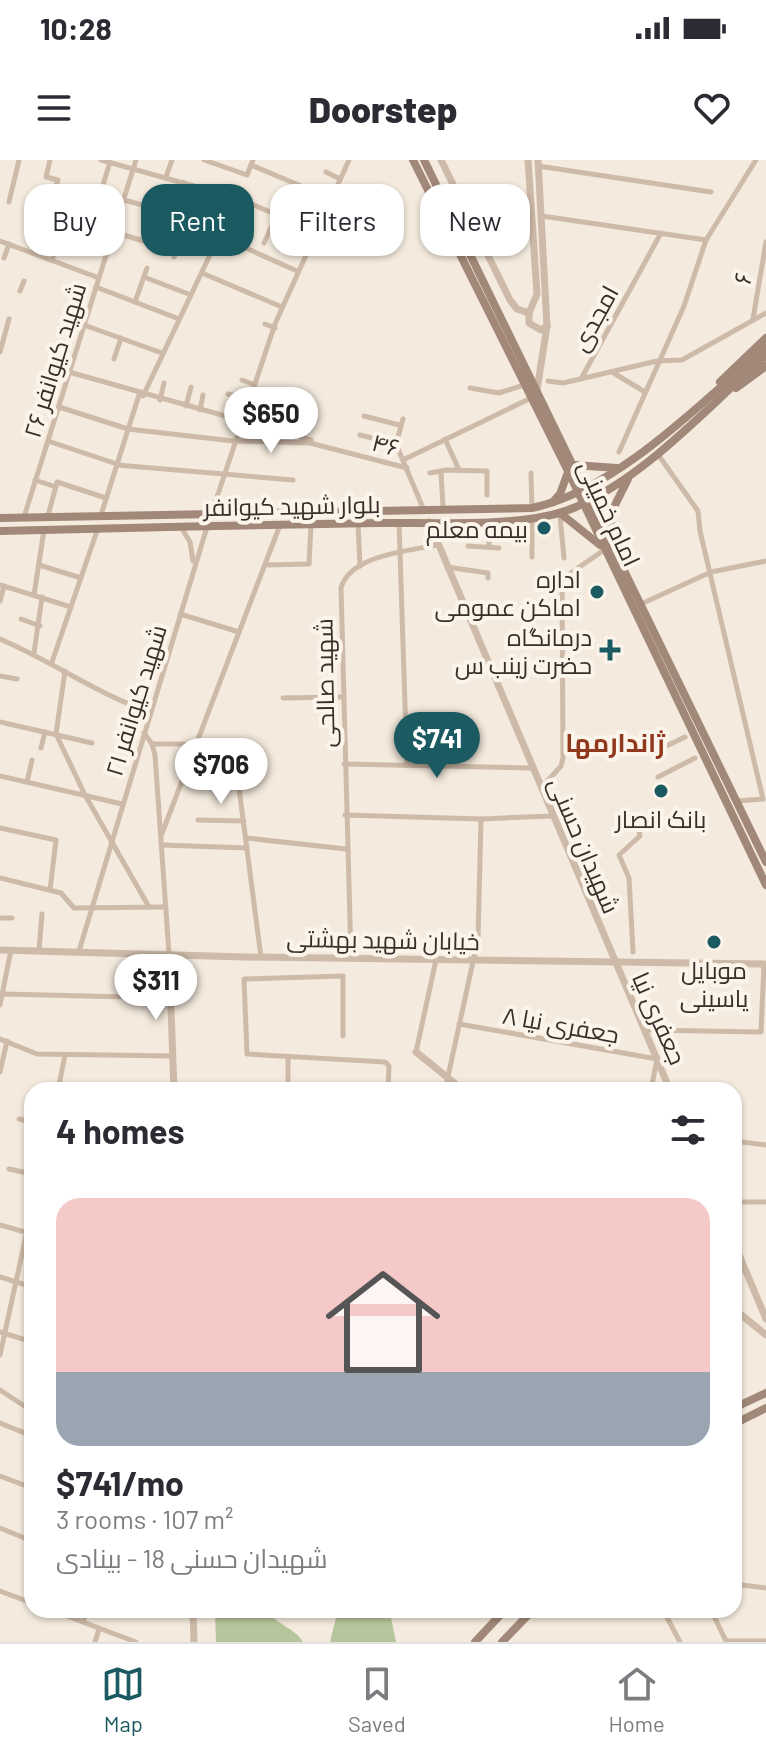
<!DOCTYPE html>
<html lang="en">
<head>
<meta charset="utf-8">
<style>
	:root { --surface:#fff; --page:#f2f2f3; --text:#2b2b33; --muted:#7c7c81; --line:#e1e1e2; --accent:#1a5a60 }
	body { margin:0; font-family:Barlow,Cairo,sans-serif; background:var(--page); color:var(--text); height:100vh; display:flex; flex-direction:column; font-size:30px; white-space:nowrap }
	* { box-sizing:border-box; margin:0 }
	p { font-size:26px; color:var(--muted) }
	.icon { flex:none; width:44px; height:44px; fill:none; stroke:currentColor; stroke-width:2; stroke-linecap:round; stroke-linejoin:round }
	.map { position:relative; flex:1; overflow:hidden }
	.sheet { position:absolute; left:24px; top:922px; width:718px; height:536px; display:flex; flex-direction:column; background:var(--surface); border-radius:24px; box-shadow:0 2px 6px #0004 }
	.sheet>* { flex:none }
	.banner { position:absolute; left:24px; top:24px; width:718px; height:72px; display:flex; gap:16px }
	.price { position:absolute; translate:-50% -68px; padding:0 18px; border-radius:28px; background:#fff; color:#222; font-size:26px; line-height:52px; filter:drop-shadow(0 2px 4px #0008) }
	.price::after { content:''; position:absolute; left:50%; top:48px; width:24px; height:18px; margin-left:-12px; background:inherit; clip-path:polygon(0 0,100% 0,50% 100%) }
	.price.on { background:var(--accent); color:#fff }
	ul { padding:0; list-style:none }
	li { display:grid; align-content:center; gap:16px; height:424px; padding:0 32px }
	li span { display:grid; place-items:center; height:248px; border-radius:24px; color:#555 }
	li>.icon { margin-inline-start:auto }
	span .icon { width:144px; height:144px; fill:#fffc; stroke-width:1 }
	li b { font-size:34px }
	h2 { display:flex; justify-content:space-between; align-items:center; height:96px; padding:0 32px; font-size:34px }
	.chip { padding:0 28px; border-radius:24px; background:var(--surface); box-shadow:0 2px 6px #0004; font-size:28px; line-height:72px }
	.chip.on { background:var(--accent); color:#fff }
	.status { display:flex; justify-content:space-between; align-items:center; height:56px; padding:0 40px; background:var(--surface); direction:ltr }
	.status svg { height:22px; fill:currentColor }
	header { display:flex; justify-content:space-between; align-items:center; height:104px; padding:0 32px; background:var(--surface); font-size:36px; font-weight:800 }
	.dock { display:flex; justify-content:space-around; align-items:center; height:112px; border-top:2px solid var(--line); background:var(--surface); font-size:22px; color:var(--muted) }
	.dock a { display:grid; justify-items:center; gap:4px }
	.dock .on { color:var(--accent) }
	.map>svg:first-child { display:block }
</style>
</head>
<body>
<div class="status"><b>10:28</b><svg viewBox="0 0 49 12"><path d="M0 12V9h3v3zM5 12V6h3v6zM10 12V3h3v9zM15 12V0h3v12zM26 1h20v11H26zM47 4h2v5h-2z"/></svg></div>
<header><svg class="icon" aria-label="menu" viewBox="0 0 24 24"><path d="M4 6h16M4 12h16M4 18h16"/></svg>Doorstep<svg class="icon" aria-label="heart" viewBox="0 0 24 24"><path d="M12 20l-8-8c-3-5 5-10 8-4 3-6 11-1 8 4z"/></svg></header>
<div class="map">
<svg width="766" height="1482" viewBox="0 0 766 1482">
	<rect width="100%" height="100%" fill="#f4eadd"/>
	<g fill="#b7c59c">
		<path d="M 215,1450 L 268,1450 C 277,1466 294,1467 303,1482 L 216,1482 Z"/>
		<polygon points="338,1450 401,1450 390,1453 396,1482 330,1482"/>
	</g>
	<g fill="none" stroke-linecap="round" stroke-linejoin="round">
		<g stroke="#cebaa8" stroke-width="5">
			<polyline points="50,0 46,17 58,20 56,26"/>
			<polyline points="101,0 237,38 315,71"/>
			<polyline points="204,0 247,15 253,0"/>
			<polyline points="251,5 301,26"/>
			<polyline points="538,6 711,32"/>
			<polyline points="326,12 340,19"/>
			<polyline points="166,17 172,0"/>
			<polyline points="77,27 101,32"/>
			<polyline points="124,40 146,46"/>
			<polyline points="9,42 19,0"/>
			<polyline points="97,45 110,2"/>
			<polyline points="542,56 706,80"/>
			<polyline points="167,57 183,22"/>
			<polyline points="114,72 176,91"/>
			<polyline points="219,76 297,111"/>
			<polyline points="0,81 99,118"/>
			<polyline points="151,83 156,71"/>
			<polyline points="264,83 277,55"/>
			<polyline points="91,87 107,93"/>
			<polyline points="174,97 205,28"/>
			<polyline points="4,98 9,84"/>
			<polyline points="52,100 65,62"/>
			<polyline points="202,113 282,147"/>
			<polyline points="144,117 191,135"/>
			<polyline points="96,127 179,159"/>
			<polyline points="20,131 24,121"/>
			<polyline points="135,142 147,108"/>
			<polyline points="753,159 766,82"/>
			<polyline points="265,164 275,168"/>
			<polyline points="84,165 162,193"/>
			<polyline points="0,192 9,159"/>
			<polyline points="114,199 121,178"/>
			<polyline points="69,212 311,280"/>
			<polyline points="612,212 645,232"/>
			<polyline points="581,219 661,73"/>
			<polyline points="242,220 253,224"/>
			<polyline points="548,221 563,223 657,201 682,200 766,153"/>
			<polyline points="470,228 499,233 524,225"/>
			<polyline points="228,234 248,239"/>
			<polyline points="143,236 237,38"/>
			<polyline points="160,240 164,223"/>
			<polyline points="186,246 191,227"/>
			<polyline points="59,247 128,269 233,281 310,283 407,308"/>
			<polyline points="200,250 203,235"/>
			<polyline points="364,256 399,265"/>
			<polyline points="403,259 396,284 423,348"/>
			<polyline points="282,272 288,247 298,250"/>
			<polyline points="360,275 396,284"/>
			<polyline points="445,279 459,310"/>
			<polyline points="48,281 117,304"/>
			<polyline points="619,292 684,146 706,80 756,0"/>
			<polyline points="657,293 698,351 700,371 763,639"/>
			<polyline points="403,300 531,238"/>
			<polyline points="117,305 293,320"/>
			<polyline points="441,312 443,347"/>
			<polyline points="430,313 446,310 487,311 487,335"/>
			<polyline points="531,313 532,348"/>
			<polyline points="35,320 56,327"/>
			<polyline points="212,352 275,164 349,0"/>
			<polyline points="101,355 139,235"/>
			<polyline points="48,356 57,322 106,338"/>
			<polyline points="560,356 564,398"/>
			<polyline points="24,357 136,0"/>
			<polyline points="532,358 532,397"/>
			<polyline points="489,361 489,387"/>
			<polyline points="399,362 407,605"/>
			<polyline points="358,364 360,406"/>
			<polyline points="181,367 190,382 193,401"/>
			<polyline points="468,386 499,388"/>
			<polyline points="39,405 81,418"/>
			<polyline points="266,405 309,404 311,365"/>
			<polyline points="447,407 488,413 488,418"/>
			<polyline points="0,425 71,447"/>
			<polyline points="34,435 44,370"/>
			<polyline points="0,441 4,426"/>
			<polyline points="641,444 711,412 766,401"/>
			<polyline points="180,454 239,472"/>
			<polyline points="21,459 40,466"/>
			<path d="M 0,479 C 52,501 97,534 150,552"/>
			<polyline points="34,493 42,437"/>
			<polyline points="52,502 98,368"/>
			<polyline points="65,511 56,574 85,635 149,747"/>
			<polyline points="0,516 17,519"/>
			<polyline points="283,538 342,537"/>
			<polyline points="0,562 92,583"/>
			<polyline points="144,573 152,584 155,595 169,794"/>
			<polyline points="152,584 184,584"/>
			<polyline points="563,584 588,584"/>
			<polyline points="41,588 45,572"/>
			<polyline points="195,588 225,601 237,613 261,797"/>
			<polyline points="654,592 685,577"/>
			<polyline points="344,604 531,608"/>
			<polyline points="0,616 122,644"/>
			<polyline points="658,617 695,598"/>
			<polyline points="27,622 32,600"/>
			<polyline points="541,628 561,606 563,598 562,419 604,390"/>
			<polyline points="737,641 763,639"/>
			<polyline points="345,655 481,659 551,656"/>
			<polyline points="198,660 244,661"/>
			<polyline points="0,668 56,680 50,730"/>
			<polyline points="161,676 280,365"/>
			<polyline points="246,678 346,689"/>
			<polyline points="162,685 247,688"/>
			<polyline points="0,718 61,733 74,748 165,747"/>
			<polyline points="0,758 12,758"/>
			<polyline points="39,790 42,754"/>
			<polyline points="79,791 207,367"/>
			<polyline points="633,792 629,718 619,695 640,676 638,664"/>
			<path d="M 351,798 L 341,428 C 350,395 409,391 437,385"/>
			<polyline points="3,834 171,838"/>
			<polyline points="0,845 11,790"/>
			<polyline points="459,864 657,899 651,930"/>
			<polyline points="644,870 761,872 764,804"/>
			<polyline points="343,876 343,816 244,819 247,894 385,902 389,906 388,930"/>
			<polyline points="0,879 37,894 173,896"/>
			<polyline points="416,892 436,800"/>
			<polyline points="288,899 288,930"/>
			<polyline points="0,912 7,881"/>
			<polyline points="58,930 65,895"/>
			<polyline points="445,930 478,779 481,659"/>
			<polyline points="19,959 32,962"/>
			<polyline points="734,981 766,985"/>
			<polyline points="28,995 32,996"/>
			<polyline points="9,1009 32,1014"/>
			<polyline points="743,1042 766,1042"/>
			<polyline points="0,1065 32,1074"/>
			<polyline points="0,1117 32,1127"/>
			<polyline points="0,1172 32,1182"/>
			<polyline points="0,1195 32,1048"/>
			<polyline points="0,1230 32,1251"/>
			<polyline points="0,1263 32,1276"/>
			<polyline points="0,1316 32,1328"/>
			<polyline points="0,1368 32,1381"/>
			<polyline points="734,1424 766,1428"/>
			<polyline points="0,1431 32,1443"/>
			<polyline points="51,1450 136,1482"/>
			<polyline points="663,1450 680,1482"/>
			<polyline points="711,1450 726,1481"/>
			<polyline points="83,1462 87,1450"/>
			<polyline points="726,1481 766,1481"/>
			<polyline points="95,1482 99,1469"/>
		</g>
		<g stroke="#cebaa8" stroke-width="7">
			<polyline points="441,0 510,140 517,149 529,153"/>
			<polyline points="528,0 537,134 529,153"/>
			<polyline points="529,153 529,163 541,170 547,166"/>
			<polyline points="537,230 547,166 538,0"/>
			<polyline points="429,362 670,930"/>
			<polyline points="0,790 245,797 766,804"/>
			<polyline points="169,794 174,930"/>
			<polyline points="416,892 463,930"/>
			<polyline points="734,1083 766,1159"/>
			<polyline points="734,1149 766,1175"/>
			<polyline points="193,1450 194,1482"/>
		</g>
		<g stroke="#a28879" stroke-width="8">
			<polyline points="413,0 568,311 766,725"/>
			<polyline points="424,0 766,702"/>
			<polyline points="720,222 766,178"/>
			<polyline points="736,228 766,206"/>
			<polyline points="574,305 617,308"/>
			<polyline points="553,342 560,334 568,312"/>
			<polyline points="560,353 600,385"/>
			<path d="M 0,358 L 532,348 C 616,331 702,242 766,187"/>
			<path d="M 0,371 C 126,368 251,365 377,363 C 433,362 526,369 576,347 C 649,314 706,248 766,196"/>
			<polyline points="608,377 614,347 628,319"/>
			<polyline points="734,1248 766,1233"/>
			<polyline points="734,1264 766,1248"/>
			<polyline points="475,1482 505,1450"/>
			<polyline points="502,1482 533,1450"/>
		</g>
	</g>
	<g fill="#1a5a60" stroke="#fbf4eb" stroke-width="3">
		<circle cx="544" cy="368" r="8"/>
		<circle cx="597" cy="432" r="8"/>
		<path d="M606 478h8v8h8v8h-8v8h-8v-8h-8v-8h8z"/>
		<circle cx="661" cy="631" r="8"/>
		<circle cx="714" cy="782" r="8"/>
	</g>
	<g text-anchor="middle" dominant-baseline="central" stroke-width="8" stroke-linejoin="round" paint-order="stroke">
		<g font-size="24" fill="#3a2e29" stroke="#fbf4eb">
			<text transform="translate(742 118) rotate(-80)">۶</text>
			<text transform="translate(594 158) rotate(-61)">امجدی</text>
			<text transform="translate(54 200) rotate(-73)">شهید کیوانفر ۲۶</text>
			<text transform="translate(386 284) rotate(14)">۴۶</text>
			<text transform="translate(292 345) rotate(-1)">بلوار شهید کیوانفر</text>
			<text transform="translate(610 353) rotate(65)">امام خمینی</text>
			<text transform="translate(324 523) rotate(-91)">شهید صالحی</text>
			<text transform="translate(135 540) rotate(-73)">شهید کیوانفر ۲۱</text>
			<text transform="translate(585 685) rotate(67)">شهیدان حسنی</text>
			<text transform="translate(383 779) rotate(1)">خیابان شهید بهشتی</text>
			<text transform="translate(660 858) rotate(66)">جعفری نیا</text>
			<text transform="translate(561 864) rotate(10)">جعفری نیا ۸</text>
		</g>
		<g font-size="24" fill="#3a2e29" stroke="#fbf4eb" text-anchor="end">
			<text x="528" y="368">بیمه معلم</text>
			<text x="581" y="418">اداره<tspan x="581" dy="28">اماکن عمومی</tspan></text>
			<text x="592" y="476">درمانگاه<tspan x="592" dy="28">حضرت زینب س</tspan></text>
			<text x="661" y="658" text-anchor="middle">بانک انصار</text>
			<text x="714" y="809" text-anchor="middle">موبایل<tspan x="714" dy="28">یاسینی</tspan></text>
		</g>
		<g font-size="26" font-weight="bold" fill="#90381b" stroke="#fbf4eb">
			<text x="615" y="581">ژاندارمها</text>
		</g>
	</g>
</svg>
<b class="price" style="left:271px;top:295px">$650</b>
<b class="price on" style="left:437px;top:620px">$741</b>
<b class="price" style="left:221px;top:646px">$706</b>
<b class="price" style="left:156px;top:862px">$311</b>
<div class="banner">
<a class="chip">Buy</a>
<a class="chip on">Rent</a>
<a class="chip">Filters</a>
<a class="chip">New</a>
</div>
<section class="sheet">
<h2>4 homes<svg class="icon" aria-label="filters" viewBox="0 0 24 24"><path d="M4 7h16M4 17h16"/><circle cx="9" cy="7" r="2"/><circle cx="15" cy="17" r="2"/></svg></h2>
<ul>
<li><span style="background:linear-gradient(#f6c9c9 70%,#9aa5b1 0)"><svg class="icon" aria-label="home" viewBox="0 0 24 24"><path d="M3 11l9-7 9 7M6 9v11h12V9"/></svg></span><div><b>$741/mo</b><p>3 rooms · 107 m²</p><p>شهیدان حسنی 18 - بینادی</p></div></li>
</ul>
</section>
</div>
<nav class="dock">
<a class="on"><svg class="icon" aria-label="map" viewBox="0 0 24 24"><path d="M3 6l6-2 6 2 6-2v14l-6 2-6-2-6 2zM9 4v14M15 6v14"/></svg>Map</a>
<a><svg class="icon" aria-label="saved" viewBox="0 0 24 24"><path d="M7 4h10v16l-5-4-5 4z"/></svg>Saved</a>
<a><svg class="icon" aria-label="home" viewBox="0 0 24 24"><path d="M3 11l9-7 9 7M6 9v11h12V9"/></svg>Home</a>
</nav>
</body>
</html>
